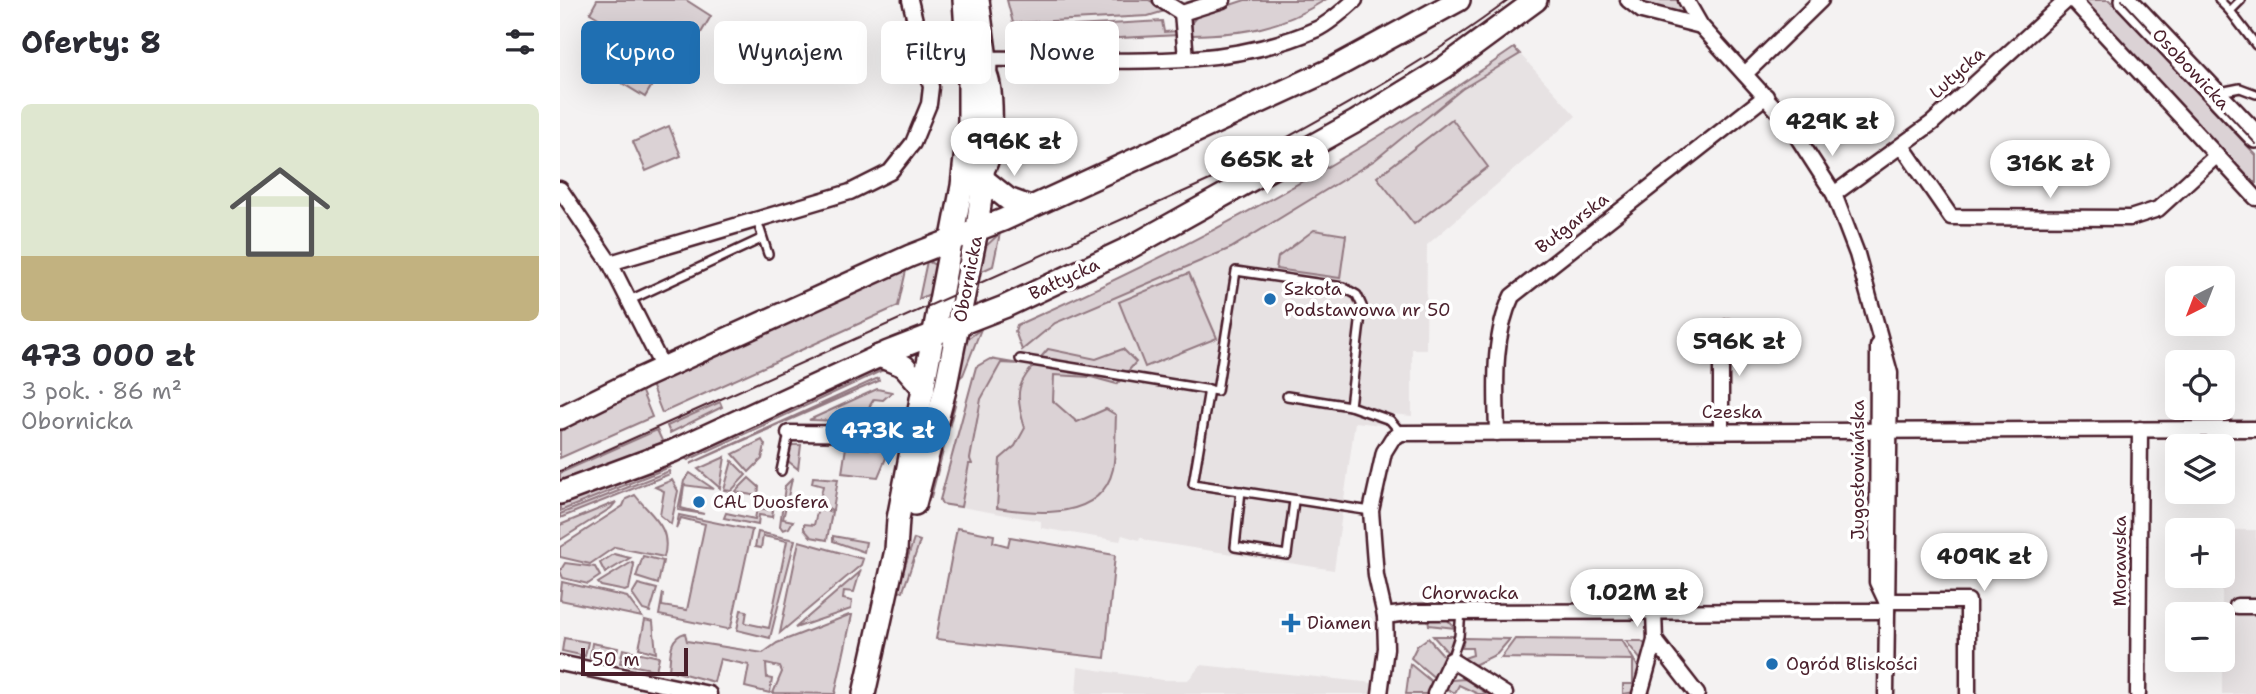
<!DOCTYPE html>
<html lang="pl">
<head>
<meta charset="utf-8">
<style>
	:root { --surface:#fff; --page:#f7f7f7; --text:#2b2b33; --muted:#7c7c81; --accent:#1f6fb2 }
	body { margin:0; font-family:"Shantell Sans",sans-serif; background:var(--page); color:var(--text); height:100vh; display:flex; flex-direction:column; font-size:26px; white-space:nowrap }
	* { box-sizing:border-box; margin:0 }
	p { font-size:23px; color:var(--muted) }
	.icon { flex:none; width:38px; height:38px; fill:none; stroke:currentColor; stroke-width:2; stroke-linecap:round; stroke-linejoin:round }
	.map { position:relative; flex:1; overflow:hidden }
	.sheet { display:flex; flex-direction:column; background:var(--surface); width:560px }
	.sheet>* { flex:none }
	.guide { position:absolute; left:21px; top:21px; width:665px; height:63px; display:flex; gap:14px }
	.needle { width:46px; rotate:222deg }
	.fabs { position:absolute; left:1605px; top:266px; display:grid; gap:14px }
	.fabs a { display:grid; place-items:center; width:70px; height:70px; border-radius:10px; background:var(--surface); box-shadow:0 7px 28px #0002; font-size:35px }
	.scale { position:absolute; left:21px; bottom:18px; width:107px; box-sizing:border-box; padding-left:7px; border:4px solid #4a1f2b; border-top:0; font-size:19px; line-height:24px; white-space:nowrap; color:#4a1f2b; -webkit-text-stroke:5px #fff; paint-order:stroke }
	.price { position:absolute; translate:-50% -60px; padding:0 16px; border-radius:24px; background:#fff; color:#222; font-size:23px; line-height:46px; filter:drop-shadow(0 2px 4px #0008) }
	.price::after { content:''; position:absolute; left:50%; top:42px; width:21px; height:16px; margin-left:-10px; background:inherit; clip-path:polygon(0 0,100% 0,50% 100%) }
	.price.active { background:var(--accent); color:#fff }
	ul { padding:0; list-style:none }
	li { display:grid; align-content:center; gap:14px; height:371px; padding:0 21px }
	li span { display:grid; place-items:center; height:217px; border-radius:10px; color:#555 }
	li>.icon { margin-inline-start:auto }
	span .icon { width:126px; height:126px; fill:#fffc; stroke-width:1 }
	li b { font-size:30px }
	h2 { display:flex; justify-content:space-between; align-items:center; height:84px; padding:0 21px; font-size:30px }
	.tag { padding:0 24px; border-radius:10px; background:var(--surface); box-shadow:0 7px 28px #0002; font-size:24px; line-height:63px }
	.tag.active { background:var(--accent); color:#fff }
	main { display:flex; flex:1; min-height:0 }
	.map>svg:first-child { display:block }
</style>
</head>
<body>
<main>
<section class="sheet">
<h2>Oferty: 8<svg class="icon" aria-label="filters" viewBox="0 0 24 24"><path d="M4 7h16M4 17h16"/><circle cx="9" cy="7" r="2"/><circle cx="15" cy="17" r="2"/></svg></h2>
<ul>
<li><span style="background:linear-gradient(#dfe7d0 70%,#c2b280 0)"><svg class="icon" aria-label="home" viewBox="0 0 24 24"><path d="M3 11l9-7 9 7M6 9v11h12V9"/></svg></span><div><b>473 000 zł</b><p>3 pok. · 86 m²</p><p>Obornicka</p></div></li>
</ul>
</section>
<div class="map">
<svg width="1696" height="694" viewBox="0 0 1696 694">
	<rect width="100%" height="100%" fill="#f4f2f2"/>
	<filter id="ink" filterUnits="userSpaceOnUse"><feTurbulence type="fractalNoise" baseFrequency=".0143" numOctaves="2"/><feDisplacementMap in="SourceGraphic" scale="14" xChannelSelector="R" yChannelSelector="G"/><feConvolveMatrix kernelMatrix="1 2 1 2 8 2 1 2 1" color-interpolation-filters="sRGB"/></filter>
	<g filter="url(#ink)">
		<g fill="#e7e2e3">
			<polygon points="960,54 1016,116 867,245 866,349 852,349 852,416 831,414 830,426 795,422 774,570 588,541 580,537 579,540 562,535 560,541 481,528 481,521 401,507 409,464 412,464 410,459 421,399 441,363 458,366 462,350 495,323 671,248 815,160 902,89"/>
			<rect x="1662" y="530" width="34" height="164"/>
			<polygon points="641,665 804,682 813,683 812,694 516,694 518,667 602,680 628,680"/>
		</g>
		<g fill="#dbd2d5" stroke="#927880" stroke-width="2">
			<polygon points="37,0 126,0 151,16 120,68 107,60 85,97 24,60 47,23 30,13"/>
			<polygon points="447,0 589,0 608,10 588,16 453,23"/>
			<path d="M 685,0 L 765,0 C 719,29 684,34 631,35 L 632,22 L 637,16 Z"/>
			<polygon points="1076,0 1120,0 1133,18 1087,7"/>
			<polygon points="1520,0 1549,0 1559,9 1696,155 1696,190"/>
			<polygon points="602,21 604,32 618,31 619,35 499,41 475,39 480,28"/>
			<polygon points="475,28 466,51 459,50 454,29"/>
			<path d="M 954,48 L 960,54 L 902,89 L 815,160 L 671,248 L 495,323 L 462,350 L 455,331 L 457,325 C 630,248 799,156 954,48 Z"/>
			<polygon points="892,119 928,167 854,224 817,177"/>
			<polygon points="109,126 121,156 86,171 73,142"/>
			<polygon points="754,230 786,235 780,278 716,269 718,257"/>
			<polygon points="440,233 433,266 418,273 424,248"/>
			<polygon points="367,261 378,266 374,292 359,299"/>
			<polygon points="347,266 338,306 102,413 90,382"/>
			<polygon points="629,273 657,338 585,367 559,302"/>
			<polygon points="421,329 403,375 396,381 406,340"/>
			<path d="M 488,349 L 536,359 L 563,349 L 576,362 L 557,384 L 531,377 L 494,375 L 493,401 L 517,422 L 546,409 L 556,415 C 555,433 556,452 553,469 C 541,521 476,514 437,508 L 440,459 L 455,446 L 465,428 C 451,384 461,381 488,349 Z"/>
			<polygon points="430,359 459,364 441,363 421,399 410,459 412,464 409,464 401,507 382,504 380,500 416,367"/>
			<polygon points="323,370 128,460 122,456 273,388 310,372"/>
			<polygon points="318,378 319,381 300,389 130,464"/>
			<polygon points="80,387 92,417 0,458 0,431"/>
			<polygon points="317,389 332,392 323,400 314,399 309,407 329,422 249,420"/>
			<polygon points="391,401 396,401 371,497 367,495"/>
			<polygon points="160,402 162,407 110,433 107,426"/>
			<polygon points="97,430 105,447 0,485 0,473"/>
			<polygon points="202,440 205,445 202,459 189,472 173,454"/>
			<polygon points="230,445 241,445 238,469 228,461"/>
			<polygon points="286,447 323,450 326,458 318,477 282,473"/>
			<polygon points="165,457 160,488 138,469"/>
			<polygon points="110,461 110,467 0,511 0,504 5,501"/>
			<polygon points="172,461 186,475 171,491 164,490"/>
			<polygon points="109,471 110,474 0,518 0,514"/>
			<polygon points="130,473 154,489 124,485 121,508 144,514 118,510 124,481"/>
			<polygon points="253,477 278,479 273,510 258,507 263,486 252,483"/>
			<polygon points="189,478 199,487 198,496 175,492"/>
			<polygon points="232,479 223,519 233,521 229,528 223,530 220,526 225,486"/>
			<polygon points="112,480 118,491 111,524 100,515 104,491 95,487"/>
			<path d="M 75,495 C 92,517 112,527 104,557 L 55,547 L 30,564 L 0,557 L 0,547 L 63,506 L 66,499 Z"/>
			<polygon points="56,502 51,508 0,540 0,525"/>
			<polygon points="197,508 213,510 212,517 199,515 198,525 164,518 166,513 195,519"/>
			<polygon points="258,508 272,512 267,540 251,537 244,529 244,524 254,525"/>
			<polygon points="119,515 192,530 171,627 167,629 99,615 103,593 102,606 127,610 145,524 121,518 116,529"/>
			<polygon points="397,528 434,535 433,542 448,546 450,537 555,555 545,658 376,639"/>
			<polygon points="198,532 235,540 210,638 177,630 181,610 187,611 185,623 209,628 227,541 203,536 201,548 195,547"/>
			<polygon points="273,536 306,542 304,552 273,541"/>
			<polygon points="354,539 360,541 343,591 336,593"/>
			<polygon points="239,541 303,559 301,565 220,633"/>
			<polygon points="54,554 70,558 45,573 40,563"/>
			<polygon points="83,556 103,561 98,584 76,577"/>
			<polygon points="72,562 74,565 69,589 65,591 41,586 38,583"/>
			<polygon points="5,563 35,567 40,576 28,584 3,578 0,571"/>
			<polygon points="300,572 294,592 284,591 283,599 292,601 291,609 235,628"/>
			<polygon points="2,582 67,597 82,617 0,600"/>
			<polygon points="78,584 97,589 90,612 83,610 72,594"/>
			<path d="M 289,615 L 292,615 L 275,694 L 213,693 L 222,672 L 220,667 L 206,664 L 207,678 L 212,679 L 210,693 L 185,687 L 189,665 L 160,659 L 154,682 L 109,670 C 111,655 108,638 125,633 L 127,641 L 203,653 L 217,643 Z"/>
			<polygon points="885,617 895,628 869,625 868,618"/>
			<polygon points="85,620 93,622 96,653 79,648"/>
			<polygon points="873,636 895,636 888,653"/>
			<polygon points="4,638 28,642 25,656 2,651"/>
			<polygon points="868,638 885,657 876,679 851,658 857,646"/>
			<polygon points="904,638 950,639 937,654 912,666 904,658 913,655 912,648 902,648"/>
			<polygon points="955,639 1062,640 1081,672 1075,692 1063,694 1063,684 1073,684 1073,660 941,658"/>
			<polygon points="1066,641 1081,641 1086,645 1084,664"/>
			<polygon points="32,643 58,648 55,662 30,657"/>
			<polygon points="63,649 99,657 96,670 60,663"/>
			<polygon points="850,664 872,682 869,694 846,694"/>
			<polygon points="905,679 926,693 928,690 932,694 918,694 899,685 895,693 885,688 891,680"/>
		</g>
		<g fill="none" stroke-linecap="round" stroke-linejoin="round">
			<g stroke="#4a1f2b" stroke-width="12">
				<g id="lane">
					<polyline points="1659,0 1670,11"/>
					<polyline points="1681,0 1670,11 1696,45"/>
					<polyline points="1660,92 1680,88 1696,94"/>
					<path d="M 430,171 C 441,157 440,90 433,73"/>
					<polyline points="197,220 208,254"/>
					<polyline points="70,300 201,239"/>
					<polyline points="460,359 657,391 676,271 783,287 797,295 802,306 790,406 830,420 841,433"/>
					<polyline points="649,389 633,484 811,511"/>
					<polyline points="727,396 790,406"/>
					<polyline points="221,471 229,433"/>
					<polyline points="681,491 675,547 727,555 734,501"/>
					<polyline points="891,660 899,636 901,611"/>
				</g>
			</g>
			<g stroke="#4a1f2b" stroke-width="19">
				<g id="street">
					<polyline points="601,0 622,13"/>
					<polyline points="1068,0 1082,11 1141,26"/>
					<polyline points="1126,0 1141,26 1227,121 1274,194 1297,254 1330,373 1326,694"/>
					<polyline points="1513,0 1696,198"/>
					<polyline points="626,58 622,13 663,0"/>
					<path d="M 418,59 C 528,56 653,76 757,29 C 770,23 784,10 795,0"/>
					<polyline points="1185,74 1261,0"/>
					<polyline points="1342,146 1391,217 1570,218 1598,209 1656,156"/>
					<polyline points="0,189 50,263 103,368"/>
					<polyline points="1274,194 1372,123 1507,0"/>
					<polyline points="50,263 290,192 330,172 353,143 369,104 371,87 350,0"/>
					<polyline points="1318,346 1317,582 1326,601"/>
					<polyline points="1161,431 1161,364 1169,346 1168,327"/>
					<polyline points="229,433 336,434 355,437"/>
					<path d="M 937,433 C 936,389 932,337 952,296 L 1206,96"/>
					<polyline points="1326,601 1408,601 1408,694"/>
					<polyline points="1677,606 1696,606"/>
					<polyline points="825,616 856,612 1327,611"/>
					<polyline points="1095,640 1137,694"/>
					<polyline points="0,663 149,694"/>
					<polyline points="820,694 826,648 825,616 816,576 811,511 824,452 832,439 841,433 1696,429"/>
					<polyline points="875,694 891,660 945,694"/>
					<polyline points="1080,694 1095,640 1094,612"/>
					<polyline points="1578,694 1580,429"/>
				</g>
			</g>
			<g stroke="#4a1f2b" stroke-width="26">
				<g id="secondary">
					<polyline points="1566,0 1696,137"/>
					<polyline points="423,179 448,199 470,207"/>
					<polyline points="319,356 344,366 364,389"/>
					<polyline points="0,418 81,378 350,256 443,220 770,70 899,0"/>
					<polyline points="0,493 113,451 328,352 444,307 569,248 795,122 885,67 976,0"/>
					<polyline points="355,504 385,390 417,230 423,179 426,59 418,0"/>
					<polyline points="304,694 336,550 338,519 402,186 409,122 409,76 404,0"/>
				</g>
			</g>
			<use href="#lane" stroke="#fff" stroke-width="7"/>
			<use href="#street" stroke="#fff" stroke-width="14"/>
			<use href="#secondary" stroke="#fff" stroke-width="21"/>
			<g stroke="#4a1f2b" stroke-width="2">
				<polyline points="1562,0 1696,144"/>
				<path d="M 0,471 L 652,179 C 754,122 856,70 949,0"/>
			</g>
		</g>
	</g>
	<g fill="#1f6fb2" stroke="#fff" stroke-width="2.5">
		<circle cx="710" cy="299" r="7"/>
		<circle cx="139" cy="502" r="7"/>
		<path d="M727.5 612.5h7v7h7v7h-7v7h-7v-7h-7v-7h7z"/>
		<circle cx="1212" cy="664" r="7"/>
	</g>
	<g text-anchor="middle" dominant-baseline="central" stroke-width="7" stroke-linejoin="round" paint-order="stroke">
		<g font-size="18" fill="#4a1f2b" stroke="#fff">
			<text transform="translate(1631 69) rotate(47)">Osobowicka</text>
			<text transform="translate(1397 73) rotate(-42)">Lutycka</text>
			<text transform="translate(1012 223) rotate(-38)">Bułgarska</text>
			<text transform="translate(408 279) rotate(-79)">Obornicka</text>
			<text transform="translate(504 279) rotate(-25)">Bałtycka</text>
			<text x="1172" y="412">Czeska</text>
			<text transform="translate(1298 470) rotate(-90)">Jugosłowiańska</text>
			<text transform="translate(1560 561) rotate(-90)">Morawska</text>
			<text x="910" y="593">Chorwacka</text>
		</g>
		<g font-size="18" fill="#4a1f2b" stroke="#fff" text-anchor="start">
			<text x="724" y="289">Szkoła<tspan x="724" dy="21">Podstawowa nr 50</tspan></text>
			<text x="153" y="502">CAL Duosfera</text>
			<text x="747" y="623">Diamen</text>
			<text x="1226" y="664">Ogród Bliskości</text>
		</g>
	</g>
</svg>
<div class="fabs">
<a><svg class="needle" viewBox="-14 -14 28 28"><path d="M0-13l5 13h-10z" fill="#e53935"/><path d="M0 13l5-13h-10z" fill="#7c7c81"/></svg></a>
<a><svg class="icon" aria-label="locate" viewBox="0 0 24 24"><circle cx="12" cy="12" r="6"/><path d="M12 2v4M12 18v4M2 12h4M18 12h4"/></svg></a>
<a><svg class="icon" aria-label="layers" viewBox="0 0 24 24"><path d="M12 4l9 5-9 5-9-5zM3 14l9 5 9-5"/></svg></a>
<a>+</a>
<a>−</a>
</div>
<div class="scale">50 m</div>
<b class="price" style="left:1272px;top:158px">429K zł</b>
<b class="price" style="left:454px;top:178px">996K zł</b>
<b class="price" style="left:707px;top:196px">665K zł</b>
<b class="price" style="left:1490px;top:200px">316K zł</b>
<b class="price" style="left:1179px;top:378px">596K zł</b>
<b class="price active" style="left:328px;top:467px">473K zł</b>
<b class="price" style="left:1424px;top:593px">409K zł</b>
<b class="price" style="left:1077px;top:629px">1.02M zł</b>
<div class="guide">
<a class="tag active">Kupno</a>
<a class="tag">Wynajem</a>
<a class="tag">Filtry</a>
<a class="tag">Nowe</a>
</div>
</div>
</main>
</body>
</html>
